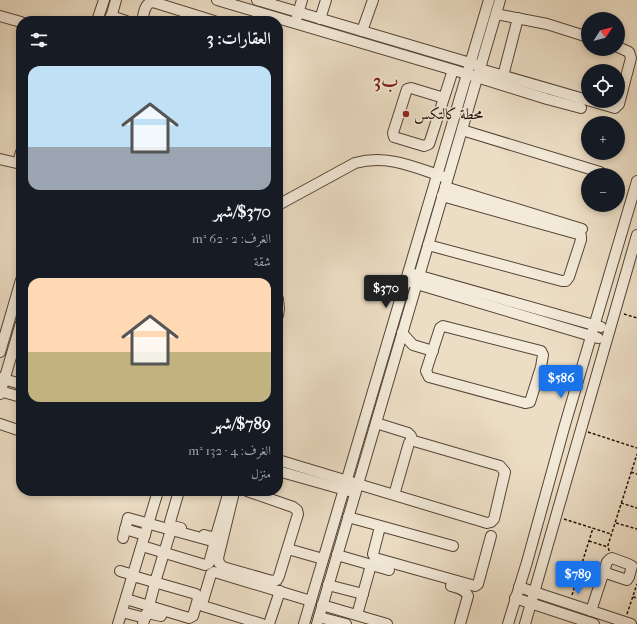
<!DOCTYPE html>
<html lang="ar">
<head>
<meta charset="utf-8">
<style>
	:root { --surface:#171b24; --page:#20242c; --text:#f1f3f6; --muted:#9ea1a6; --accent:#1a73e8 }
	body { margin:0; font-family:"IM FELL French Canon",Amiri,serif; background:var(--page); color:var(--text); direction:rtl; height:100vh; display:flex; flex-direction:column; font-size:15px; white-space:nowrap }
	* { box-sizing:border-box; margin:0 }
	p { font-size:13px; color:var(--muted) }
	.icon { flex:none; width:22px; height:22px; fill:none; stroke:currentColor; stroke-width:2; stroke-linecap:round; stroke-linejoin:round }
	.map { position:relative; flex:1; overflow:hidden; direction:ltr }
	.panel { position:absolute; left:16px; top:16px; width:267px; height:480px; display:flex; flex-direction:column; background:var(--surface); border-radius:16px; box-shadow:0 2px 6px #0003; direction:rtl }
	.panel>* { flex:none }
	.needle { width:26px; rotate:54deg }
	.fabs { position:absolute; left:581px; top:12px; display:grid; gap:8px }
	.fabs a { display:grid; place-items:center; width:44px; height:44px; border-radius:50%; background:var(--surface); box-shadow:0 2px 6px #0003; font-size:20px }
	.price { position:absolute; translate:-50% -34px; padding:0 9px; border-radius:4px; background:var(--accent); color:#fff; font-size:13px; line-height:26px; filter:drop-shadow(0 1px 2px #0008) }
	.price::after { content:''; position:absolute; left:50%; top:24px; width:12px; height:9px; margin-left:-6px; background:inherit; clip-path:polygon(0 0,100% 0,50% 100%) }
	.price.current { background:#222; color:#fff }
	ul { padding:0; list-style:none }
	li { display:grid; align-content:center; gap:8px; height:212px; padding:0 12px }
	li span { display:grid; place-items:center; height:124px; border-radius:12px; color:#555 }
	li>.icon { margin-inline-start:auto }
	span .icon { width:72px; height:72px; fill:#fffc; stroke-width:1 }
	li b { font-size:17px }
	h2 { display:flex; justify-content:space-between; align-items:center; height:48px; padding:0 12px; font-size:17px }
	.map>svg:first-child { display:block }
</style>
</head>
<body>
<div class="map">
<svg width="637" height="624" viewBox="0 0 637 624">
	<rect width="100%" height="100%" fill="#ecdec5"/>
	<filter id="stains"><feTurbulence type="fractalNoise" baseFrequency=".005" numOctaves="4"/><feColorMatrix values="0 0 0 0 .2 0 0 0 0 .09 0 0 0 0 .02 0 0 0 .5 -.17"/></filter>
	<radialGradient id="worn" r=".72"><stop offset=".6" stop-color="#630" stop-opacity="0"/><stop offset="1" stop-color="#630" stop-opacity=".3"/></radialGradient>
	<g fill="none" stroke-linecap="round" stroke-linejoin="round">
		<g stroke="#564436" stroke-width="12">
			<g id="minor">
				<polyline points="217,0 467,74 547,99 581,108"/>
				<polyline points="257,0 477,65"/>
				<polyline points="496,14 547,24 588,37"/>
				<polyline points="0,16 21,22"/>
				<polyline points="111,16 126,21"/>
				<polyline points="297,17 302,0"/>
				<polyline points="320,19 326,0"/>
				<polyline points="97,21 104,0"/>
				<polyline points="110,21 116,0"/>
				<path d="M 142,21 C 144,14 144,3 153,2 L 214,21"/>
				<polyline points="362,31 373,0"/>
				<polyline points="480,69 615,108 619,104 631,58 629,52 618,47"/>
				<polyline points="503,76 518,18"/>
				<polyline points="444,98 411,88 407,89 393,133 394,137 424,146 429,144 431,138 453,70"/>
				<polyline points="462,130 600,172"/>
				<polyline points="0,159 21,164"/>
				<polyline points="18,163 21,152"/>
				<polyline points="445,187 582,229"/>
				<path d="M 278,205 L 355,163 C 387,154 414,167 444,177"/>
				<polyline points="428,245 562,281 566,281 569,277 581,240 581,236 578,234 442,196"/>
				<polyline points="413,274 601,327"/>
				<polyline points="410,282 598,338"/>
				<polyline points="278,299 279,309 278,315"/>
				<polygon points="443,326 541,351 543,355 541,367 530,402 525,403 429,377 426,371 440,328"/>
				<polyline points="402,333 413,345 433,351"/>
				<polyline points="0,352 21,280"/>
				<polyline points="0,378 21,384"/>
				<polyline points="0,391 21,397"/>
				<polyline points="0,394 21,323"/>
				<polyline points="376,423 408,433 411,436 411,441"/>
				<polyline points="0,424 21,431"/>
				<polyline points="278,460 487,523 491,522 494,519 505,472 500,466 414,441 411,441 409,443 394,495"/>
				<polyline points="278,471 349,491"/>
				<polyline points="179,491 170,522 172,526 181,528"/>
				<polyline points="235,491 234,492 218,558 219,563 223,567 272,581 277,580 279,576 298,514 297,510 293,507 247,491"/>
				<polyline points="348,517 453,546"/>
				<polyline points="380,527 373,554 375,558 475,586 478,584 491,536"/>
				<polyline points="125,529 145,535"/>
				<polyline points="204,535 211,537 216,536 227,498 227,494 225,491"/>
				<polyline points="123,538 128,518 212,541 214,545 209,563 205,565 142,546"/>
				<polyline points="288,549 323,559"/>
				<polyline points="164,553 171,530"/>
				<polyline points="337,555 389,570"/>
				<polyline points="120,571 133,575"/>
				<polyline points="156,579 163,556"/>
				<polyline points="328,585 363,594"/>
				<path d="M 451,586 C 458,588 465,589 468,596 L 460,624"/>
				<polyline points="519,587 631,624"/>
				<polyline points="515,598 594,624"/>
				<polyline points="126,599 189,618 193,616 198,599 196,594 133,576"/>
				<polyline points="322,605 387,624"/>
				<polyline points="149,606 155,583"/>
				<polyline points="591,611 607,562 610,559 612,558 628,564 632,566 629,577 627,580 603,572"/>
				<polyline points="122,612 145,618"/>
				<polyline points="357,615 371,565"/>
				<polyline points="319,617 346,624"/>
				<polyline points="118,624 158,491"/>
				<polyline points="143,624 146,614 147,613 161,616"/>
				<polyline points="262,624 203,606 202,604 211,574 214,572 218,573 311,601"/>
				<polyline points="269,624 280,591"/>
				<polyline points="304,624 489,0"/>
				<polyline points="317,624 500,0"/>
				<polyline points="508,624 527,562 564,428 637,181"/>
				<polyline points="525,624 637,235"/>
			</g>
		</g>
		<g stroke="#241007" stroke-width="1.5" stroke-dasharray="3 2" stroke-linecap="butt">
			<polyline points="624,314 637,318"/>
			<polyline points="588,432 637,448"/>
			<polyline points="631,472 637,474"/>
			<polyline points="621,503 637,508"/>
			<polyline points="564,519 611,534"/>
			<polyline points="616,523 637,529"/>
			<polyline points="589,541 608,547"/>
			<polyline points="609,551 608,545 637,454"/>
			<polyline points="572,595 593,528"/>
			<polyline points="633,597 637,598"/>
			<polyline points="627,614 637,584"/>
		</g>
		<use href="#minor" stroke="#f3ead9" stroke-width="10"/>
	</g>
	<circle fill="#8f2418" stroke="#f3ead9" stroke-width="1.5" cx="406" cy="114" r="4"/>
	<g text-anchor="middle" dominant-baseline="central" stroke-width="3" stroke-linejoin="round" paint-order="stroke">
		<g font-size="15" fill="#241007" stroke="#f3ead9" text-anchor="start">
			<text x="414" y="114">محطة كالتكس</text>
		</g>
		<g font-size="19" font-weight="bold" fill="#7a1f14" stroke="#f3ead9">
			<text x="386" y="81">ب3</text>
		</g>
	</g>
	<rect width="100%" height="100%" filter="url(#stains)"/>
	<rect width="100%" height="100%" fill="url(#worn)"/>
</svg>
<div class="fabs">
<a><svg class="needle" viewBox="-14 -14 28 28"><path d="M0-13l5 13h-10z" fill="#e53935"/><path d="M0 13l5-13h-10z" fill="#9ea1a6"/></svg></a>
<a><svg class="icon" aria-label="locate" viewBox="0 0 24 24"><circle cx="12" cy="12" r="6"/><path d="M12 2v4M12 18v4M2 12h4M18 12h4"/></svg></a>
<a>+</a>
<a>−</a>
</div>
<b class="price current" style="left:386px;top:309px">$370</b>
<b class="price" style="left:561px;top:399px">$586</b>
<b class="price" style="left:578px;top:595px">$789</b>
<section class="panel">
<h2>العقارات: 3<svg class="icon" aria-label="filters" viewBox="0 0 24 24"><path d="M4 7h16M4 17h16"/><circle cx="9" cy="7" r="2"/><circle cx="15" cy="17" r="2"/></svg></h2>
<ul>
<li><span style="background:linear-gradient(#bfe0f5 65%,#9aa5b1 0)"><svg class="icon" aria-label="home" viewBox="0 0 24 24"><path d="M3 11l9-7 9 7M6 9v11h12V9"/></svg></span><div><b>$370/شهر</b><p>الغرف: 2 · 62 m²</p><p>شقة</p></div></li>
<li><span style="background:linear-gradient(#ffd9b3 60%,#c2b280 0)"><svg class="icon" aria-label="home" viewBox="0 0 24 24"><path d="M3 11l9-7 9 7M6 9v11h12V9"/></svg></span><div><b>$789/شهر</b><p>الغرف: 4 · 132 m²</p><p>منزل</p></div></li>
</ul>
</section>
</div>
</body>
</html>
